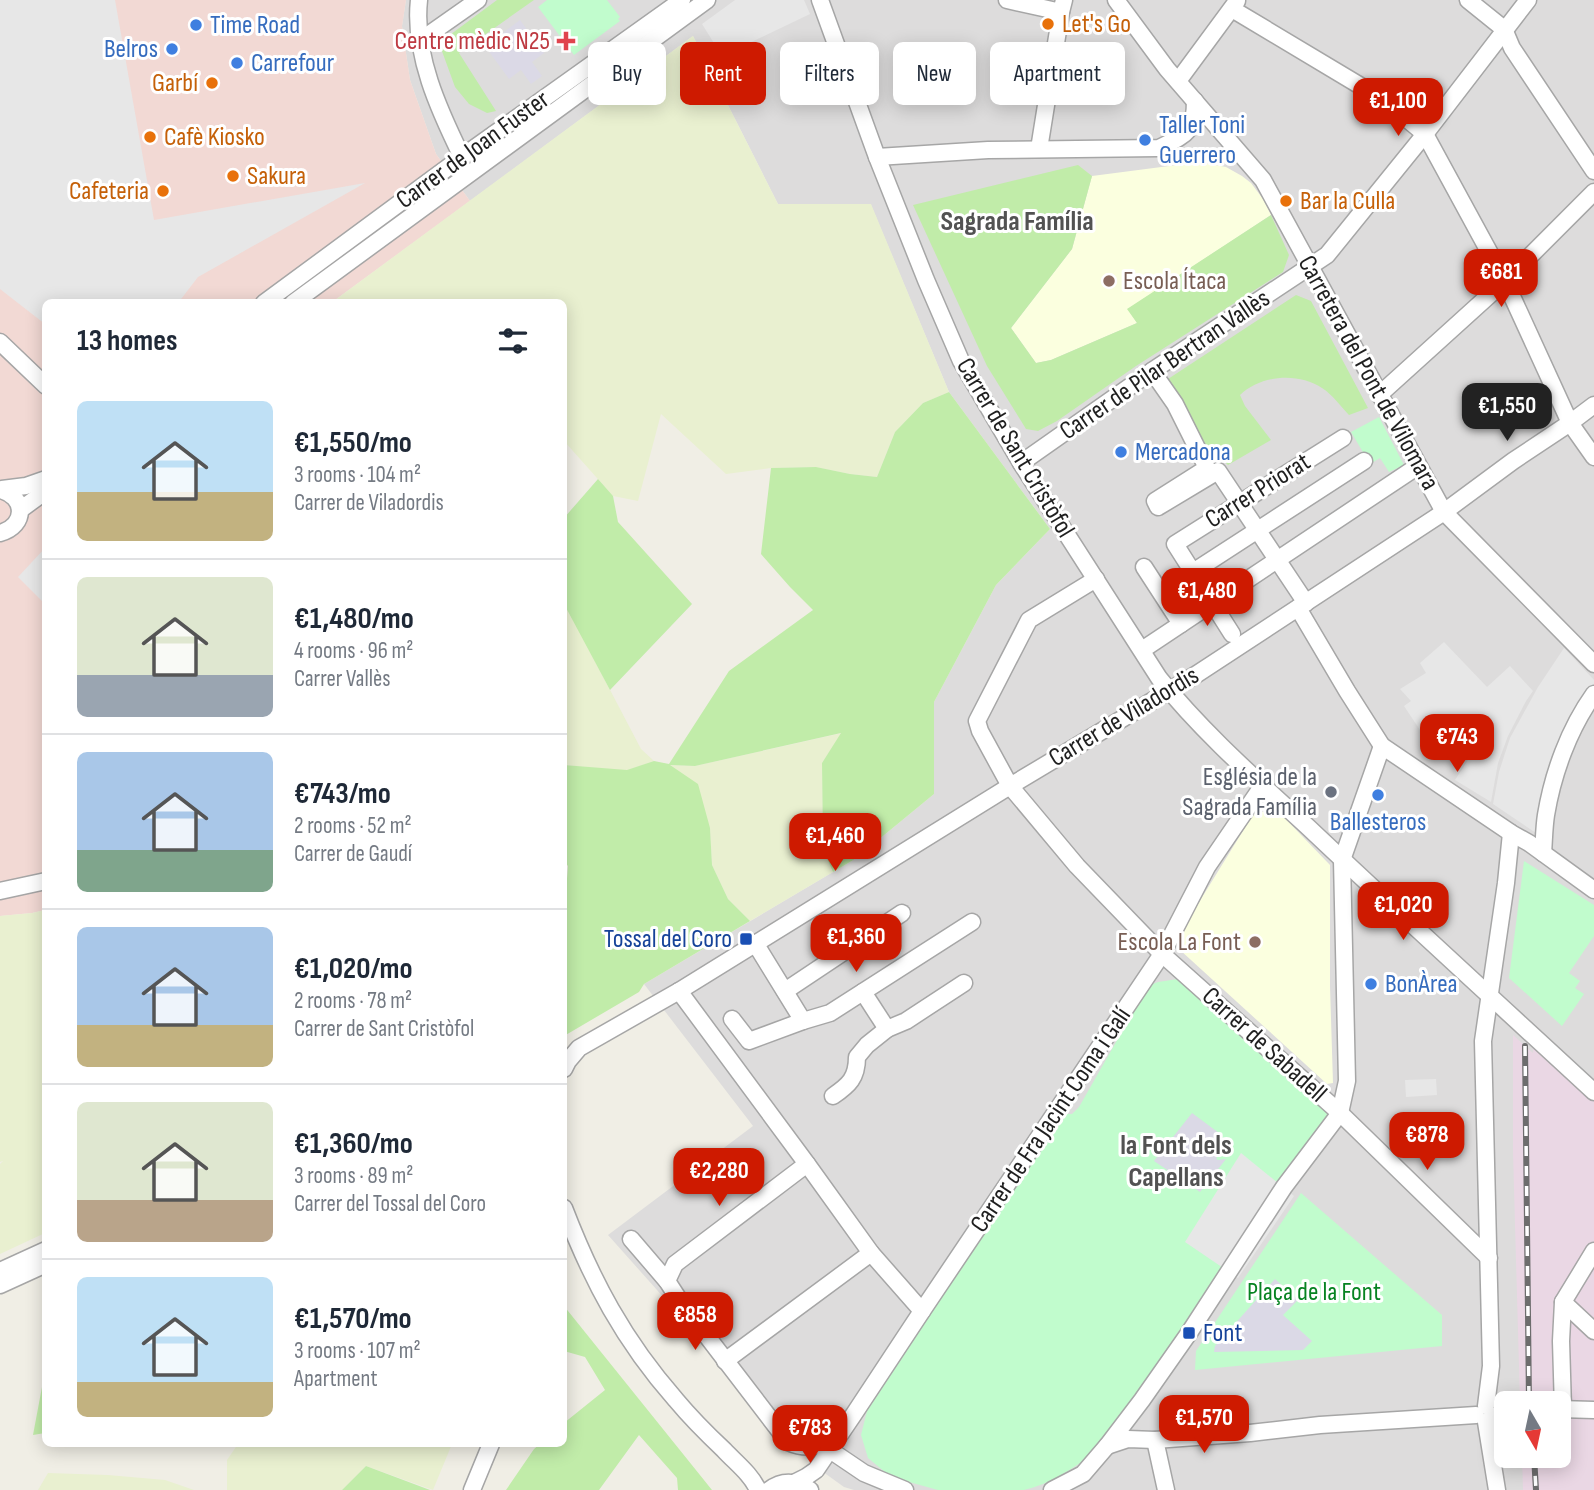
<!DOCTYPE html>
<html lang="en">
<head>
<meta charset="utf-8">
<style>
	:root { --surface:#fff; --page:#f6f6f7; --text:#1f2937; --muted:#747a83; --line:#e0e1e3; --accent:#ce1a00 }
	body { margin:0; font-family:"Sofia Sans Condensed",sans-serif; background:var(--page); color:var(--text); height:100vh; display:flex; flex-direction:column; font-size:26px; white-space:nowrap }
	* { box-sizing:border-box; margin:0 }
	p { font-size:23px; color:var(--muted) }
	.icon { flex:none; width:38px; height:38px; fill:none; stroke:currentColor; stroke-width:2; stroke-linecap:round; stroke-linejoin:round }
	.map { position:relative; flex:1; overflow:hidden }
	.drawer { position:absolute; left:42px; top:299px; width:525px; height:1148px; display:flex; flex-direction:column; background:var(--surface); border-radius:10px; box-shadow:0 4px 18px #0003 }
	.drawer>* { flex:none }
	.banner { position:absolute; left:588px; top:42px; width:665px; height:63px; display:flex; gap:14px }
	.needle { width:46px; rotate:171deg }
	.controls { position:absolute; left:1494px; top:1391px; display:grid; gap:14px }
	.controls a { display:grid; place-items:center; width:77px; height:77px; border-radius:10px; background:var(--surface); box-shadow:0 4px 18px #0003; font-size:35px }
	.price { position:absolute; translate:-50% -60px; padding:0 16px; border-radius:14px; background:var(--accent); color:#fff; font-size:23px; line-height:46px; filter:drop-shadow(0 2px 4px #0008) }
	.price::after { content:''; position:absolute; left:50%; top:42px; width:21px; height:16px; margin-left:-10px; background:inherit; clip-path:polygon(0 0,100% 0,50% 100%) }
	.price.active { background:#222; color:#fff }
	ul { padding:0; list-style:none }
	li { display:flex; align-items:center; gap:21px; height:175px; padding:0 35px }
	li+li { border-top:2px solid var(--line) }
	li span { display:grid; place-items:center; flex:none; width:196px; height:140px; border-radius:10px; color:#555 }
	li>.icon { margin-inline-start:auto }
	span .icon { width:84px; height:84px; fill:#fffc; stroke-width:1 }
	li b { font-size:30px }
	h2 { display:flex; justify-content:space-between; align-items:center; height:84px; padding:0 35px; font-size:30px }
	.chip { padding:0 24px; border-radius:10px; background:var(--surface); box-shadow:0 4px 18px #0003; font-size:24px; line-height:63px }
	.chip.active { background:var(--accent); color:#fff }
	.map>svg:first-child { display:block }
</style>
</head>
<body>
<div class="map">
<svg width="1594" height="1490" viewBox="0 0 1594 1490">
	<rect width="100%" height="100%" fill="#f0eee5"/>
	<polygon fill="#dddcdc" points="406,0 1594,0 1594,1097 1538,1403 1507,1404 1507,1456 1541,1456 1543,1490 854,1490 844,1487 812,1464 608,1235 753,1126 644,984 855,859 934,794 934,702 996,585 1050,529 949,392 871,205 778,204 693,36 470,201 436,154 410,80 402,26"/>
	<polygon fill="#f2d9d4" points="0,0 406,0 402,26 410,80 436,154 470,201 331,303 46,303 45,910 32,913 0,916"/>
	<polygon fill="#ead7e4" points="1513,1035 1533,1053 1534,1041 1594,1097 1594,1490 1523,1490 1522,1456 1559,1456 1559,1404 1520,1403 1513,1152"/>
	<g fill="#fbffdf">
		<polygon points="1200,162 1226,167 1242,176 1251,183 1263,199 1271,215 1128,309 1137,323 1051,360 1036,363 1011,328 1072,249 1092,176"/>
		<polygon points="1277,810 1330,865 1330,986 1333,1083 1327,1084 1180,950 1180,933 1254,813"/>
	</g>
	<g fill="#e9f0d0">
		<polygon points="693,36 778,204 871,204 949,392 923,403 895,432 877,477 850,474 815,467 771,468 726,474 661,414 638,501 613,496 564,441 564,303 331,303"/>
		<polygon points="564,602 641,749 654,761 627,771 564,765"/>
		<polygon points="842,733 822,763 823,849 833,872 750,921 728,899 712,865 710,828 668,765 695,766"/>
		<polygon points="45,910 45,1233 0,1254 0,1164 3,1161 0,1162 0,916 32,913"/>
		<polygon points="238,1444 452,1444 433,1490 366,1466 342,1490 227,1490 227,1460"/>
		<polygon points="48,1473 108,1475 165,1480 194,1490 38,1490"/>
	</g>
	<g fill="#c1eca9">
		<polygon points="497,0 534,0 459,53 496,111 487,113 469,104 455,87 439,43"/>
		<polygon points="1078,165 1092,176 1072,249 1011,328 1036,363 1051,360 1137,323 1127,309 1271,215 1289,255 1283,272 1136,366 1057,421 1038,431 1026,429 987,366 913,205"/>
		<path d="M 1296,295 L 1311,301 L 1368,408 L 1349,415 C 1341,407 1332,394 1322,388 C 1298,372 1261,375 1240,395 L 1245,406 L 1271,440 L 1228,465 L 1199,438 L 1168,379 Z"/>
		<polygon points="949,392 1050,529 996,585 934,702 934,794 855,859 833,872 823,849 822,763 841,733 695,766 670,765 698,784 710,828 712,865 728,899 750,921 644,984 639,992 564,1036 564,906 565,904 568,866 564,861 564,765 627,770 654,761 669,764 729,671 813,610 790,587 761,554 771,468 816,467 850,474 877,477 895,432 923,403"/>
		<polygon points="598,479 613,496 618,522 692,604 610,690 564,604 564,518"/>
		<polygon points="564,1306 712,1490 678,1490 677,1478 639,1435 599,1490 506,1490 534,1449 540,1444 564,1444 564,1423 605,1390 585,1357 564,1351"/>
		<polygon points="45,1371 45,1433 33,1435"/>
		<polygon points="366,1466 430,1490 342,1490"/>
	</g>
	<g fill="#c1fccd">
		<polygon points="547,0 607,0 620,17 618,19 620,21 574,55 538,7"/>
		<polygon points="1379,417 1404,465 1389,472 1380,458 1370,464 1351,432"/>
		<polygon points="1524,861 1594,905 1594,936 1569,973 1580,981 1575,988 1584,994 1562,1026 1509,978"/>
		<path d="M 1178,979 L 1332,1116 L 1221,1270 L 1097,1451 C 1075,1467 1051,1484 1024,1490 L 938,1490 L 891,1477 L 868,1458 L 861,1435 L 867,1411 L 1059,1120 L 1064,1114 L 1072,1114 L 1079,1107 L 1148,986 L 1158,982 Z"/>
		<polygon points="1301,1193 1442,1315 1442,1346 1195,1370 1196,1351"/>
	</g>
	<g fill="#e7e7e7">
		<polygon points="0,0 115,0 154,220 365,183 198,277 178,303 46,303 45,324 0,289"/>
		<polygon points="735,0 804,0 810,14 722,56 702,24"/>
		<polygon points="45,548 45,604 18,577"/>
		<polygon points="1444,642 1487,687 1510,666 1533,691 1526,701 1508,736 1498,763 1491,802 1455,780 1470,757 1453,739 1449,744 1435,736 1434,738 1420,730 1404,706 1411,701 1400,689 1426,673 1420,663"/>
		<polygon points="1564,648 1594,680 1594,687 1539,814 1536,833 1493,804 1499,772 1510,738 1538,687"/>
		<polygon points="1436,1079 1437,1095 1406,1097 1405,1080"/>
		<polygon points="1241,1153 1294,1196 1238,1278 1185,1242"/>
	</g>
	<g fill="#dbd9e6">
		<polygon points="520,20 544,53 532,62 542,76 531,84 521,70 509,79 485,46"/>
		<polygon points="1192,1113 1223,1136 1213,1138 1217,1160 1226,1159 1200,1192 1154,1161"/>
		<polygon points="1275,1279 1298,1300 1283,1315 1312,1341 1303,1350 1214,1352 1215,1346"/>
	</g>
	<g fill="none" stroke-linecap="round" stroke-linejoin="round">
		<g stroke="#a6a6a6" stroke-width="19">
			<g id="minor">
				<path d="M 419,0 C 413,54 439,110 462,157"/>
				<path d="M 820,0 L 877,157 L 926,280 L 961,361 L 1021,463 L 1159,678 C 1202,732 1258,781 1309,828 C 1403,917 1499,1004 1594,1092"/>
				<polyline points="1007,0 1061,12"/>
				<polyline points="1116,0 1167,69 1263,180 1444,512 1594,664"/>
				<polyline points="1468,0 1504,29 1512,48 1594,171"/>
				<polyline points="1232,9 1384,100 1425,134 1505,281 1570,423 1594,457"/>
				<polyline points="421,40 478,0"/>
				<polyline points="1178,81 1237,1"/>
				<polyline points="1039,149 1061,12 1064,0"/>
				<path d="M 877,157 L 988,150 L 1159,148 C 1185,135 1195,133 1195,101"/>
				<polyline points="264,303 462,157 682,0"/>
				<polyline points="293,303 707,0"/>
				<polyline points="0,342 46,386"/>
				<polyline points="1152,371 1175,404 1207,468 1155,501 1158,507 1218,471 1306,603"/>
				<polyline points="1379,395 1505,281 1594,192"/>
				<polyline points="1021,463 1152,371 1327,255 1425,134 1528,0"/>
				<polyline points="2,489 26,486 46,479"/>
				<path d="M 0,490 C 26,496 27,526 0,533"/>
				<polyline points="20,510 46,491"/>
				<polyline points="1144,567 1181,624"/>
				<polyline points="1193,572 1364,461"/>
				<polyline points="1096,579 1029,620 977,721 980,731 1010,786 1077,866 1162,954 1340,1113 1489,1258"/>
				<polyline points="1298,608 1347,691 1382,746 1511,833 1529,843 1594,890"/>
				<polyline points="1232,634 1175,544 1343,438"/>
				<polyline points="1142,650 1418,466"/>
				<path d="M 1543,853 C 1544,841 1544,828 1546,815 C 1553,773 1569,729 1594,694"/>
				<polyline points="0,891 46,881"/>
				<polyline points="755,943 803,1021"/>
				<polyline points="679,991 807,1164 871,1253 922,1311"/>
				<polyline points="785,991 902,913"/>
				<polyline points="863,992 887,1029"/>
				<polyline points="732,1019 749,1041 803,1021 830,1013 972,922"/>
				<polyline points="564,1069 568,1061 579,1048 679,991 1010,786 1197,674 1444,512 1513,461 1570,423 1594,405"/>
				<path d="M 833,1096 C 849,1085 857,1078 857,1057 L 867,1045 L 887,1029 L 906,1021 L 964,983"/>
				<path d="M 564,1208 C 592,1281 624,1341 676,1400 C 691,1418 707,1434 724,1450 C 736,1463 751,1474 758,1490"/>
				<path d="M 631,1239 L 667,1281 L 680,1301 L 788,1442 C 806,1450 816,1446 835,1441"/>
				<polyline points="0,1271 46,1250"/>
				<polyline points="667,1281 675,1264 807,1164"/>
				<polyline points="0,1285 46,1264"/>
				<polyline points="1563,1302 1594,1331"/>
				<polyline points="725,1361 871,1253"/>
				<polyline points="1486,1406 1491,1366 1483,1041 1506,883 1511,833"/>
				<polyline points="1559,1409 1594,1410"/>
				<polyline points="1563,1409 1561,1341 1563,1302 1594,1251"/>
				<polyline points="1492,1416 1507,1416"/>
				<polyline points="1486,1422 1497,1490"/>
				<polyline points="1155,1440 1166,1490"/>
				<polyline points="1107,1446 1128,1439 1155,1440 1250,1433 1320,1425 1476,1415"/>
				<polyline points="830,1450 864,1473 905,1490"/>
				<polyline points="794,1483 806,1477 816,1470 854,1414 922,1311 1162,954 1207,867 1263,785"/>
				<polyline points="472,1490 491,1444"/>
				<path d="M 769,1490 C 782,1480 796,1481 810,1490"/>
				<polyline points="1052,1490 1083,1474 1107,1446 1142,1400 1189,1333 1284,1187 1340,1113 1347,1081 1342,860 1382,746"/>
			</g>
		</g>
		<use href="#minor" stroke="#fff" stroke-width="16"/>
		<g stroke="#6d6d6d" stroke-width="6">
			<g id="rail">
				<polyline points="1525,1046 1529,1404"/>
				<polyline points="1534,1456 1536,1490"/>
			</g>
		</g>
		<use href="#rail" stroke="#fff" stroke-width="3.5" stroke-dasharray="10" stroke-linecap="butt"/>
	</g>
	<g fill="#e8710a" stroke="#fff" stroke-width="2.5">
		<circle cx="1048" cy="24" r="7"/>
		<circle cx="212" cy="83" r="7"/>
		<circle cx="150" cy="137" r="7"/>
		<circle cx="233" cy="176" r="7"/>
		<circle cx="163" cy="191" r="7"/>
		<circle cx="1286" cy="201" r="7"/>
	</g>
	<g fill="#3f7fe0" stroke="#fff" stroke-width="2.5">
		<circle cx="196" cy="25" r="7"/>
		<circle cx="172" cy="49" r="7"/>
		<circle cx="237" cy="63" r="7"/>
		<circle cx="1145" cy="140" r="7"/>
		<circle cx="1121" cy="452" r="7"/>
		<circle cx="1378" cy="795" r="7"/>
		<circle cx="1371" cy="984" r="7"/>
	</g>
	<path fill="#e0444e" stroke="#fff" stroke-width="2.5" d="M562.5 30.5h7v7h7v7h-7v7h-7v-7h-7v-7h7z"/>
	<g fill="#8d6e63" stroke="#fff" stroke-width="2.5">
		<circle cx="1109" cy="281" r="7"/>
		<circle cx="1255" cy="942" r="7"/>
	</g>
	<circle fill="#6b7280" stroke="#fff" stroke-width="2.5" cx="1331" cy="792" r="7"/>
	<g fill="#1a4fb4" stroke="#fff" stroke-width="2.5">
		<rect x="739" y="932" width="14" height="14" rx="3.5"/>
		<rect x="1182" y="1326" width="14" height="14" rx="3.5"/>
	</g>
	<g text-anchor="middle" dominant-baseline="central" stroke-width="6" stroke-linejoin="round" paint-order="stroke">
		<g font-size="26" fill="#c56008" stroke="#fff" text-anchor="start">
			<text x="1062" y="24">Let's Go</text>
			<text x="198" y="83" text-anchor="end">Garbí</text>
			<text x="164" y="137">Cafè Kiosko</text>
			<text x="247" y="176">Sakura</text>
			<text x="149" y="191" text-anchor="end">Cafeteria</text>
			<text x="1300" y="201">Bar la Culla</text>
		</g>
		<g font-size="26" fill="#366cbe" stroke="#fff" text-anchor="start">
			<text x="210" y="25">Time Road</text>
			<text x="158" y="49" text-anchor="end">Belros</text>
			<text x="251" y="63">Carrefour</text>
			<text x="1159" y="125">Taller Toni<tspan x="1159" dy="30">Guerrero</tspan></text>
			<text x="1135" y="452">Mercadona</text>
			<text x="1378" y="822" text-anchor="middle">Ballesteros</text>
			<text x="1385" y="984">BonÀrea</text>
		</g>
		<g font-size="26" fill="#be3a42" stroke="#fff" text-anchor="end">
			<text x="550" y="41">Centre mèdic N25</text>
		</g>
		<g font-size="26" fill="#1f1f1f" stroke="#fff">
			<text transform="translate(473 150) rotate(-36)">Carrer de Joan Fuster</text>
			<text transform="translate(1165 365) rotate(-34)">Carrer de Pilar Bertran Vallès</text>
			<text transform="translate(1368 373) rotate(61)">Carretera del Pont de Vilomara</text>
			<text transform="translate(1015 448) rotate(59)">Carrer de Sant Cristòfol</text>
			<text transform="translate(1258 491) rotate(-32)">Carrer Priorat</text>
			<text transform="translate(1124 717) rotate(-31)">Carrer de Viladordis</text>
			<text transform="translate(1264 1045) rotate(42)">Carrer de Sabadell</text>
			<text transform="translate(1051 1120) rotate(-56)">Carrer de Fra Jacint Coma i Galí</text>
		</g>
		<g font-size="26" fill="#785e54" stroke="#fff" text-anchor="start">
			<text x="1123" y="281">Escola Ítaca</text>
			<text x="1241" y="942" text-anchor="end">Escola La Font</text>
		</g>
		<g font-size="26" fill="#5b616d" stroke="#fff" text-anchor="end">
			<text x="1317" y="777">Església de la<tspan x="1317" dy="30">Sagrada Família</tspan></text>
		</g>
		<g font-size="26" fill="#164399" stroke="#fff" text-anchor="end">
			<text x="732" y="939">Tossal del Coro</text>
			<text x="1203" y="1333" text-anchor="start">Font</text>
		</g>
		<g font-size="26" fill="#078321" stroke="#fff">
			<text x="1314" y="1292">Plaça de la Font</text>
		</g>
		<g font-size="28" font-weight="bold" fill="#525252" stroke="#fff">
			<text x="1017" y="221">Sagrada Família</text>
			<text x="1176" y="1145">la Font dels<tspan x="1176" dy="32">Capellans</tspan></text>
		</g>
	</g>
</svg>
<div class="controls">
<a><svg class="needle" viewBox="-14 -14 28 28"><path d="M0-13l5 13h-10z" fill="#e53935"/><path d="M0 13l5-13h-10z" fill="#747a83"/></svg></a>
</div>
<b class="price" style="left:1398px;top:138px">€1,100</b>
<b class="price" style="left:1501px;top:309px">€681</b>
<b class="price active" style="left:1507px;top:443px">€1,550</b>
<b class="price" style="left:1207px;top:628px">€1,480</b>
<b class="price" style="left:1457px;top:774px">€743</b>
<b class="price" style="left:835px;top:873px">€1,460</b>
<b class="price" style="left:1403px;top:942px">€1,020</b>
<b class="price" style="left:856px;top:974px">€1,360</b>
<b class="price" style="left:1427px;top:1172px">€878</b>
<b class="price" style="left:719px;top:1208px">€2,280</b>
<b class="price" style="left:695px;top:1352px">€858</b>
<b class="price" style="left:1204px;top:1455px">€1,570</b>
<b class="price" style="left:810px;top:1465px">€783</b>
<div class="banner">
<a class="chip">Buy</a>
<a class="chip active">Rent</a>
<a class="chip">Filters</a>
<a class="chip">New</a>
<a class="chip">Apartment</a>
</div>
<section class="drawer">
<h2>13 homes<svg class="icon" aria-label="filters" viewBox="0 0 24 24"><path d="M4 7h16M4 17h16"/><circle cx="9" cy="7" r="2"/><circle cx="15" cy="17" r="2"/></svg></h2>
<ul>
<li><span style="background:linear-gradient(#bfe0f5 65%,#c2b280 0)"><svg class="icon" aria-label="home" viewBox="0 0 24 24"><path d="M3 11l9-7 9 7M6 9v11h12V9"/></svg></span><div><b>€1,550/mo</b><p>3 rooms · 104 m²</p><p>Carrer de Viladordis</p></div></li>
<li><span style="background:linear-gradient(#dfe7d0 70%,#9aa5b1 0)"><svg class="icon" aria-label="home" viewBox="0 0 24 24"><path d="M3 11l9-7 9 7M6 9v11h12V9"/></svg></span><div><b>€1,480/mo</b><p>4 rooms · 96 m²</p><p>Carrer Vallès</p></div></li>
<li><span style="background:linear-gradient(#a9c7e8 70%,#7fa58c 0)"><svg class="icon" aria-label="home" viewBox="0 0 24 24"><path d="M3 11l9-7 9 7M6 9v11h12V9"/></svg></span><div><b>€743/mo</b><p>2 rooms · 52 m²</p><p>Carrer de Gaudí</p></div></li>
<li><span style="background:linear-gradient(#a9c7e8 70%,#c2b280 0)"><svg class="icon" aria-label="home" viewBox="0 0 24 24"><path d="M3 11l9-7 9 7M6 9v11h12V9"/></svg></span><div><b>€1,020/mo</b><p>2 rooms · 78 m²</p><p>Carrer de Sant Cristòfol</p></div></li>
<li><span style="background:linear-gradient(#dfe7d0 70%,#b9a48a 0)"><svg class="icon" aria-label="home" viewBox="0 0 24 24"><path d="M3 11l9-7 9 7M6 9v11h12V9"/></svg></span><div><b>€1,360/mo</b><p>3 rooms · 89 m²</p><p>Carrer del Tossal del Coro</p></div></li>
<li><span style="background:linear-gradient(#bfe0f5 75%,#c2b280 0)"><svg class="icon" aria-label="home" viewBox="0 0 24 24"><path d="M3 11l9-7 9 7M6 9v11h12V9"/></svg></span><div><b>€1,570/mo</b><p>3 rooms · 107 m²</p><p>Apartment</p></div></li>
</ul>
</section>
</div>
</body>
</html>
